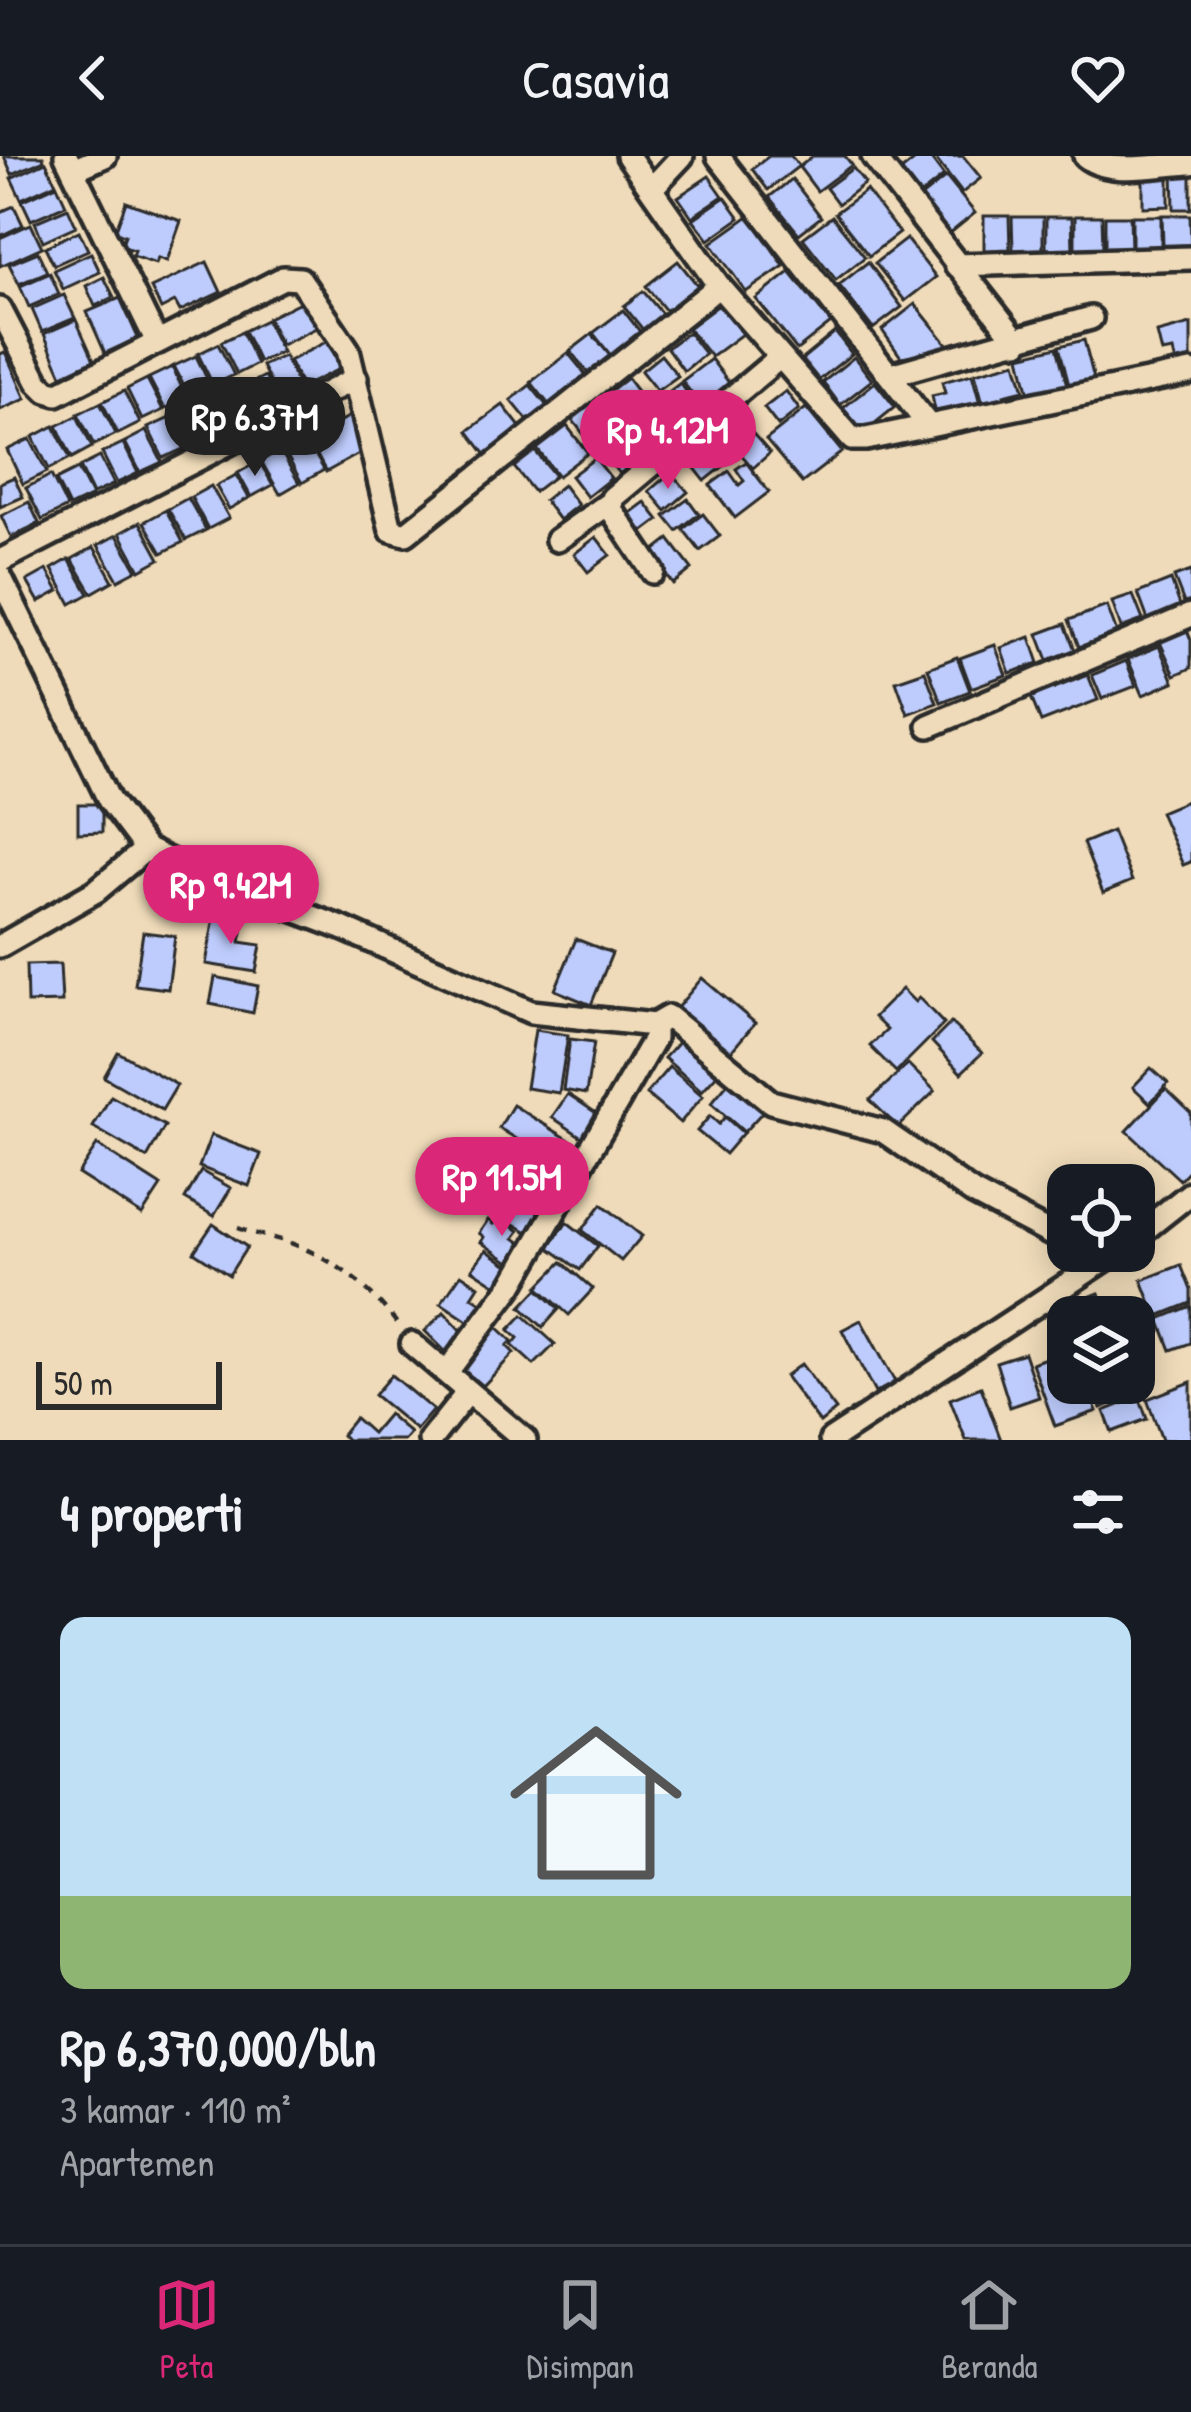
<!DOCTYPE html>
<html lang="id">
<head>
<meta charset="utf-8">
<style>
	:root { --surface:#171b24; --page:#242831; --text:#f1f3f6; --muted:#9ea1a6; --line:#363941; --accent:#db2777 }
	body { margin:0; font-family:"Patrick Hand",sans-serif; background:var(--page); color:var(--text); height:100vh; display:flex; flex-direction:column; font-size:45px; white-space:nowrap }
	* { box-sizing:border-box; margin:0 }
	p { font-size:39px; color:var(--muted) }
	.icon { flex:none; width:66px; height:66px; fill:none; stroke:currentColor; stroke-width:2; stroke-linecap:round; stroke-linejoin:round }
	.map { position:relative; height:1284px; overflow:hidden }
	.panel { display:flex; flex-direction:column; background:var(--surface); flex:1 }
	.panel>* { flex:none }
	.buttons { position:absolute; left:1047px; top:1008px; display:grid; gap:24px }
	.buttons a { display:grid; place-items:center; width:108px; height:108px; border-radius:24px; background:var(--surface); box-shadow:0 6px 30px #0003; font-size:60px }
	.scale { position:absolute; left:36px; bottom:30px; width:186px; box-sizing:border-box; padding-left:12px; border:6px solid #2b2b2b; border-top:0; font-size:33px; line-height:42px; white-space:nowrap; color:#2b2b2b; -webkit-text-stroke:9px #efdbb9; paint-order:stroke }
	.price { position:absolute; translate:-50% -102px; padding:0 27px; border-radius:42px; background:var(--accent); color:#fff; font-size:39px; line-height:78px; filter:drop-shadow(0 3px 6px #0008) }
	.price::after { content:''; position:absolute; left:50%; top:72px; width:36px; height:27px; margin-left:-18px; background:inherit; clip-path:polygon(0 0,100% 0,50% 100%) }
	.price.selected { background:#222; color:#fff }
	ul { padding:0; list-style:none }
	li { display:grid; align-content:center; gap:24px; height:636px; padding:0 60px }
	li span { display:grid; place-items:center; height:372px; border-radius:24px; color:#555 }
	li>.icon { margin-inline-start:auto }
	span .icon { width:216px; height:216px; fill:#fffc; stroke-width:1 }
	li b { font-size:51px }
	h2 { display:flex; justify-content:space-between; align-items:center; height:144px; padding:0 60px; font-size:51px }
	header { display:flex; justify-content:space-between; align-items:center; height:156px; padding:0 60px; background:var(--surface); font-size:54px; font-weight:600 }
	.tab-bar { display:flex; justify-content:space-around; align-items:center; height:168px; border-top:3px solid var(--line); background:var(--surface); font-size:33px; color:var(--muted) }
	.tab-bar a { display:grid; justify-items:center; gap:6px }
	.tab-bar .selected { color:var(--accent) }
	.map>svg:first-child { display:block }
</style>
</head>
<body>
<header><svg class="icon" aria-label="back" viewBox="0 0 24 24"><path d="M15 5l-7 7 7 7"/></svg>Casavia<svg class="icon" aria-label="heart" viewBox="0 0 24 24"><path d="M12 20l-8-8c-3-5 5-10 8-4 3-6 11-1 8 4z"/></svg></header>
<div class="map">
<svg width="1191" height="1284" viewBox="0 0 1191 1284">
	<rect width="100%" height="100%" fill="#efdbb9"/>
	<filter id="ink" filterUnits="userSpaceOnUse"><feTurbulence type="fractalNoise" baseFrequency=".00833" numOctaves="2"/><feDisplacementMap in="SourceGraphic" scale="24" xChannelSelector="R" yChannelSelector="G"/><feConvolveMatrix kernelMatrix="1 2 1 2 8 2 1 2 1" color-interpolation-filters="sRGB"/></filter>
	<g filter="url(#ink)">
		<g fill="#beccfd" stroke="#2b2b2b" stroke-width="3">
			<polygon points="4,0 43,0 44,4 12,18"/>
			<polygon points="769,0 791,0 799,10 768,34 752,13"/>
			<polygon points="813,0 845,0 852,9 817,35 799,11"/>
			<polygon points="920,0 929,0 944,20 910,47 891,23"/>
			<polygon points="963,0 981,22 962,37 934,1"/>
			<polygon points="46,6 56,27 21,43 11,22"/>
			<polygon points="853,12 865,27 838,48 826,32"/>
			<polygon points="1173,14 1191,14 1191,53 1174,53"/>
			<polygon points="1143,16 1169,16 1169,50 1143,51"/>
			<polygon points="709,20 723,40 692,61 678,41"/>
			<polygon points="946,21 975,57 948,79 916,45"/>
			<polygon points="792,23 821,61 799,78 769,41"/>
			<polygon points="57,29 66,49 31,64 22,45"/>
			<polygon points="866,34 899,77 869,100 835,57"/>
			<polygon points="725,41 740,62 709,84 693,63"/>
			<polygon points="126,46 181,65 167,105 158,102 156,108 132,100 134,94 121,90 125,79 115,76"/>
			<polygon points="14,50 23,69 0,80 0,56"/>
			<polygon points="68,52 76,70 43,85 35,66"/>
			<polygon points="1162,59 1190,59 1191,89 1163,90"/>
			<polygon points="749,60 784,110 746,136 711,87"/>
			<polygon points="832,60 865,101 836,124 803,82"/>
			<polygon points="984,60 1009,60 1010,93 984,94"/>
			<polygon points="1075,60 1102,60 1103,94 1075,94"/>
			<polygon points="1105,60 1130,60 1131,93 1105,93"/>
			<polygon points="1132,60 1161,60 1161,92 1132,93"/>
			<polygon points="1012,61 1043,61 1043,93 1013,94"/>
			<polygon points="1046,61 1072,61 1073,94 1046,94"/>
			<polygon points="31,68 42,91 0,110 0,82"/>
			<polygon points="79,75 88,94 54,109 45,91"/>
			<polygon points="906,83 936,121 905,145 875,107"/>
			<polygon points="38,96 47,116 19,128 9,108"/>
			<polygon points="91,97 100,116 63,133 54,114"/>
			<polygon points="678,105 698,130 666,155 646,130"/>
			<polygon points="207,106 221,136 180,155 175,146 161,153 151,132"/>
			<polygon points="868,106 902,151 873,173 839,129"/>
			<polygon points="790,116 831,167 797,194 756,143"/>
			<polygon points="50,117 59,138 29,151 20,130"/>
			<polygon points="104,121 114,141 95,150 86,130"/>
			<polygon points="643,135 664,160 644,175 624,150"/>
			<polygon points="64,139 75,162 42,176 32,153"/>
			<polygon points="120,142 138,182 105,197 87,156"/>
			<polygon points="308,142 322,169 281,189 268,162"/>
			<polygon points="720,148 742,178 711,201 688,172"/>
			<polygon points="915,148 951,193 901,201 882,174"/>
			<polygon points="623,154 642,178 612,201 593,177"/>
			<polygon points="76,164 94,204 62,219 44,178"/>
			<polygon points="266,164 282,196 259,206 244,175"/>
			<polygon points="1191,168 1191,203 1176,207 1173,195 1162,197 1157,177"/>
			<polygon points="242,176 257,208 237,218 221,186"/>
			<polygon points="688,176 705,198 684,215 667,192"/>
			<polygon points="835,176 852,198 819,224 802,203"/>
			<polygon points="592,178 612,202 590,219 570,195"/>
			<polygon points="1084,184 1095,227 1070,233 1059,190"/>
			<polygon points="328,185 341,212 302,231 289,205"/>
			<polygon points="218,188 234,219 213,229 198,198"/>
			<polygon points="1057,191 1068,233 1030,243 1020,200"/>
			<polygon points="5,196 26,243 0,254 0,198"/>
			<polygon points="568,197 587,220 550,250 531,226"/>
			<polygon points="661,199 678,220 657,235 641,215"/>
			<polygon points="196,200 211,231 190,241 174,210"/>
			<polygon points="284,200 299,231 278,241 262,210"/>
			<polygon points="854,201 872,224 840,249 823,226"/>
			<polygon points="711,203 730,228 701,250 682,225"/>
			<polygon points="1016,206 1024,234 1004,239 1005,246 984,251 975,217"/>
			<polygon points="172,211 187,242 165,253 149,222"/>
			<polygon points="972,218 981,251 937,263 932,240 945,237 942,226"/>
			<polygon points="265,220 277,244 256,255 244,231"/>
			<polygon points="627,222 652,255 623,278 597,245"/>
			<polygon points="147,223 163,254 142,264 127,233"/>
			<polygon points="875,226 895,251 863,277 843,252"/>
			<polygon points="680,227 699,252 672,273 653,248"/>
			<polygon points="530,229 548,251 529,266 511,244"/>
			<polygon points="242,233 253,256 234,265 223,242"/>
			<polygon points="124,235 140,267 118,278 102,246"/>
			<polygon points="786,235 799,253 778,270 764,252"/>
			<polygon points="220,244 232,270 211,280 199,254"/>
			<polygon points="593,245 618,276 595,293 571,262"/>
			<polygon points="100,247 116,278 94,289 78,258"/>
			<polygon points="503,249 521,272 486,299 468,275"/>
			<polygon points="193,251 207,279 186,289 172,261"/>
			<polygon points="806,252 842,296 802,327 766,284"/>
			<polygon points="653,258 667,276 639,298 625,280"/>
			<polygon points="77,260 92,291 72,302 57,270"/>
			<polygon points="320,260 327,273 350,260 368,293 326,316 301,270"/>
			<polygon points="170,262 185,292 163,302 148,272"/>
			<polygon points="54,270 70,302 49,313 33,281"/>
			<polygon points="567,270 588,297 558,320 537,293"/>
			<polygon points="748,272 770,297 753,312 731,287"/>
			<polygon points="712,274 734,302 705,325 683,297"/>
			<polygon points="146,275 162,306 140,316 125,286"/>
			<polygon points="620,280 639,304 620,319 601,295"/>
			<polygon points="305,281 324,314 302,327 283,293"/>
			<polygon points="30,283 47,316 23,328 7,294"/>
			<polygon points="123,287 138,317 117,327 102,297"/>
			<polygon points="280,294 299,327 280,338 261,305"/>
			<polygon points="535,295 555,320 534,336 514,311"/>
			<polygon points="100,301 114,328 93,338 80,311"/>
			<polygon points="595,302 611,322 587,341 571,320"/>
			<polygon points="259,305 273,329 251,341 238,317"/>
			<polygon points="746,306 769,336 735,362 710,329 729,315 739,329 744,325 736,313"/>
			<polygon points="78,313 92,340 69,351 56,324"/>
			<polygon points="671,316 688,336 666,355 649,335"/>
			<polygon points="51,319 67,351 42,364 26,332"/>
			<polygon points="236,319 249,342 229,353 216,330"/>
			<polygon points="14,321 23,341 0,351 0,327"/>
			<polygon points="563,329 578,349 559,364 544,344"/>
			<polygon points="211,330 229,362 208,373 191,341"/>
			<polygon points="188,342 206,374 186,384 168,353"/>
			<polygon points="688,343 699,358 677,375 665,360"/>
			<polygon points="29,346 39,367 11,381 1,360"/>
			<polygon points="645,346 659,364 635,382 621,364"/>
			<polygon points="166,354 183,386 162,397 144,366"/>
			<polygon points="703,358 720,380 700,395 683,373"/>
			<polygon points="140,366 160,403 140,414 120,377"/>
			<polygon points="117,379 137,414 118,424 98,389"/>
			<polygon points="596,381 610,399 588,416 574,398"/>
			<polygon points="669,383 692,413 673,428 650,398"/>
			<polygon points="94,391 113,425 92,437 72,403"/>
			<polygon points="69,403 89,438 71,448 52,413"/>
			<polygon points="47,414 59,435 39,446 27,425"/>
			<polygon points="1191,415 1191,450 1186,452 1174,421"/>
			<polygon points="1171,424 1181,452 1148,464 1138,437"/>
			<polygon points="1133,439 1143,464 1121,472 1112,446"/>
			<polygon points="1107,450 1117,477 1079,491 1069,464"/>
			<polygon points="1065,468 1075,494 1048,504 1038,478"/>
			<polygon points="1187,474 1191,484 1191,512 1175,519 1160,486"/>
			<polygon points="1030,481 1039,507 1010,517 1001,492"/>
			<polygon points="995,489 1006,519 971,532 960,502"/>
			<polygon points="1159,490 1174,526 1143,539 1128,503"/>
			<polygon points="957,501 970,535 941,546 928,512"/>
			<polygon points="1126,505 1136,530 1102,543 1092,519"/>
			<polygon points="925,515 937,547 908,558 896,525"/>
			<polygon points="1088,519 1098,544 1041,566 1031,541"/>
			<polygon points="1191,643 1191,706 1183,709 1160,656"/>
			<polygon points="78,648 102,648 102,676 78,677"/>
			<polygon points="1112,675 1132,725 1103,737 1083,687"/>
			<polygon points="214,761 244,766 240,786 261,789 256,816 206,808"/>
			<polygon points="143,776 175,780 168,833 135,829"/>
			<polygon points="576,783 612,797 591,849 555,834"/>
			<polygon points="60,808 62,846 27,847 26,809"/>
			<polygon points="215,821 258,830 253,857 210,848"/>
			<polygon points="702,822 755,867 729,898 676,853"/>
			<polygon points="902,833 915,846 919,842 944,868 896,916 870,890 887,874 874,861"/>
			<polygon points="951,867 982,897 961,917 932,886"/>
			<polygon points="535,874 568,879 559,937 526,932"/>
			<polygon points="683,881 721,914 702,935 664,902"/>
			<polygon points="570,883 594,886 586,938 563,934"/>
			<polygon points="118,896 177,929 162,954 104,921"/>
			<polygon points="908,908 935,935 898,971 870,944"/>
			<polygon points="669,911 703,940 680,967 646,938"/>
			<polygon points="1151,912 1168,927 1150,947 1133,931"/>
			<polygon points="733,921 767,951 744,976 711,947"/>
			<polygon points="1166,933 1191,957 1191,1012 1180,1024 1127,975"/>
			<polygon points="568,938 602,961 586,984 552,961"/>
			<polygon points="111,940 165,970 147,1002 93,971"/>
			<polygon points="513,949 584,993 570,1016 499,972"/>
			<polygon points="710,960 719,968 725,961 743,977 725,998 697,975"/>
			<polygon points="211,979 261,998 249,1030 199,1011"/>
			<polygon points="97,989 161,1030 142,1059 78,1018"/>
			<polygon points="201,1015 231,1032 214,1060 185,1043"/>
			<polygon points="519,1044 539,1056 527,1076 507,1064"/>
			<polygon points="602,1048 642,1080 621,1105 582,1074"/>
			<polygon points="499,1060 519,1075 514,1082 525,1090 512,1108 481,1086 484,1081 479,1077 488,1064 493,1068"/>
			<polygon points="567,1066 598,1090 580,1114 548,1091"/>
			<polygon points="213,1068 247,1091 229,1119 194,1096"/>
			<polygon points="486,1094 511,1111 498,1130 472,1113"/>
			<polygon points="562,1106 593,1133 569,1159 538,1131"/>
			<polygon points="1181,1109 1191,1134 1191,1147 1156,1161 1142,1124"/>
			<polygon points="461,1118 479,1130 472,1141 485,1149 472,1168 441,1147"/>
			<polygon points="538,1133 559,1153 543,1171 521,1151"/>
			<polygon points="1099,1137 1108,1161 1068,1161 1068,1179 1058,1153"/>
			<polygon points="1191,1150 1191,1187 1171,1194 1159,1163"/>
			<polygon points="444,1156 466,1179 447,1197 425,1175"/>
			<polygon points="523,1159 555,1188 534,1209 512,1189 518,1182 509,1174"/>
			<polygon points="861,1164 895,1226 875,1237 842,1174"/>
			<polygon points="496,1170 512,1185 507,1190 514,1197 482,1231 460,1210"/>
			<polygon points="1068,1194 1068,1227 1086,1227 1097,1255 1055,1270 1032,1207"/>
			<polygon points="1024,1197 1039,1241 1010,1251 996,1206"/>
			<polygon points="801,1208 836,1254 820,1267 785,1220"/>
			<polygon points="391,1219 433,1254 416,1274 374,1239"/>
			<polygon points="1191,1226 1191,1284 1162,1284 1147,1243"/>
			<polygon points="1103,1227 1132,1227 1137,1238 1101,1252 1093,1231"/>
			<polygon points="981,1231 1001,1284 966,1284 950,1243"/>
			<polygon points="1139,1241 1147,1263 1112,1276 1104,1255"/>
			<polygon points="388,1258 410,1277 404,1284 347,1284 341,1279 355,1262 372,1277"/>
		</g>
		<g fill="none" stroke-linecap="round" stroke-linejoin="round">
			<g stroke="#2b2b2b" stroke-width="30">
				<g id="minor">
					<polyline points="66,0 156,184"/>
					<polyline points="628,0 719,130 852,283 866,283 1191,216"/>
					<polyline points="718,0 929,270"/>
					<polyline points="873,0 1018,186"/>
					<path d="M 1085,0 C 1110,21 1160,8 1191,7"/>
					<polyline points="73,14 105,0"/>
					<polyline points="653,31 682,0"/>
					<polyline points="956,109 1191,102"/>
					<polyline points="0,153 38,226 47,235 57,238 283,122 300,123 348,194 391,374 406,378 719,130"/>
					<polyline points="890,219 1091,162"/>
					<polyline points="557,384 608,348"/>
					<polyline points="0,405 356,222"/>
					<polyline points="653,416 611,353 612,342 779,202"/>
					<polyline points="0,420 109,644 146,693 191,715 342,772 531,856 654,869"/>
					<polyline points="929,570 1191,459"/>
					<polyline points="0,790 96,735 146,693"/>
					<polyline points="1134,1082 1191,1037"/>
					<polyline points="412,1188 525,1284"/>
					<polyline points="447,1216 512,1129 654,883 654,869 668,861 771,946 883,975 973,1037 1068,1087"/>
					<polyline points="430,1284 468,1236"/>
					<polyline points="831,1284 1118,1095"/>
				</g>
			</g>
			<path stroke="#2b2b2b" stroke-width="4.5" stroke-dasharray="9 9" stroke-linecap="butt" d="M 238,1072 C 253,1078 269,1080 284,1085 C 329,1099 371,1131 398,1169"/>
			<use href="#minor" stroke="#efdbb9" stroke-width="21"/>
		</g>
	</g>
</svg>
<div class="buttons">
<a><svg class="icon" aria-label="locate" viewBox="0 0 24 24"><circle cx="12" cy="12" r="6"/><path d="M12 2v4M12 18v4M2 12h4M18 12h4"/></svg></a>
<a><svg class="icon" aria-label="layers" viewBox="0 0 24 24"><path d="M12 4l9 5-9 5-9-5zM3 14l9 5 9-5"/></svg></a>
</div>
<div class="scale">50 m</div>
<b class="price selected" style="left:255px;top:323px">Rp 6.37M</b>
<b class="price" style="left:668px;top:336px">Rp 4.12M</b>
<b class="price" style="left:231px;top:791px">Rp 9.42M</b>
<b class="price" style="left:502px;top:1083px">Rp 11.5M</b>
</div>
<section class="panel">
<h2>4 properti<svg class="icon" aria-label="filters" viewBox="0 0 24 24"><path d="M4 7h16M4 17h16"/><circle cx="9" cy="7" r="2"/><circle cx="15" cy="17" r="2"/></svg></h2>
<ul>
<li><span style="background:linear-gradient(#bfe0f5 75%,#8fb573 0)"><svg class="icon" aria-label="home" viewBox="0 0 24 24"><path d="M3 11l9-7 9 7M6 9v11h12V9"/></svg></span><div><b>Rp 6,370,000/bln</b><p>3 kamar · 110 m²</p><p>Apartemen</p></div></li>
</ul>
</section>
<nav class="tab-bar">
<a class="selected"><svg class="icon" aria-label="map" viewBox="0 0 24 24"><path d="M3 6l6-2 6 2 6-2v14l-6 2-6-2-6 2zM9 4v14M15 6v14"/></svg>Peta</a>
<a><svg class="icon" aria-label="saved" viewBox="0 0 24 24"><path d="M7 4h10v16l-5-4-5 4z"/></svg>Disimpan</a>
<a><svg class="icon" aria-label="home" viewBox="0 0 24 24"><path d="M3 11l9-7 9 7M6 9v11h12V9"/></svg>Beranda</a>
</nav>
</body>
</html>
